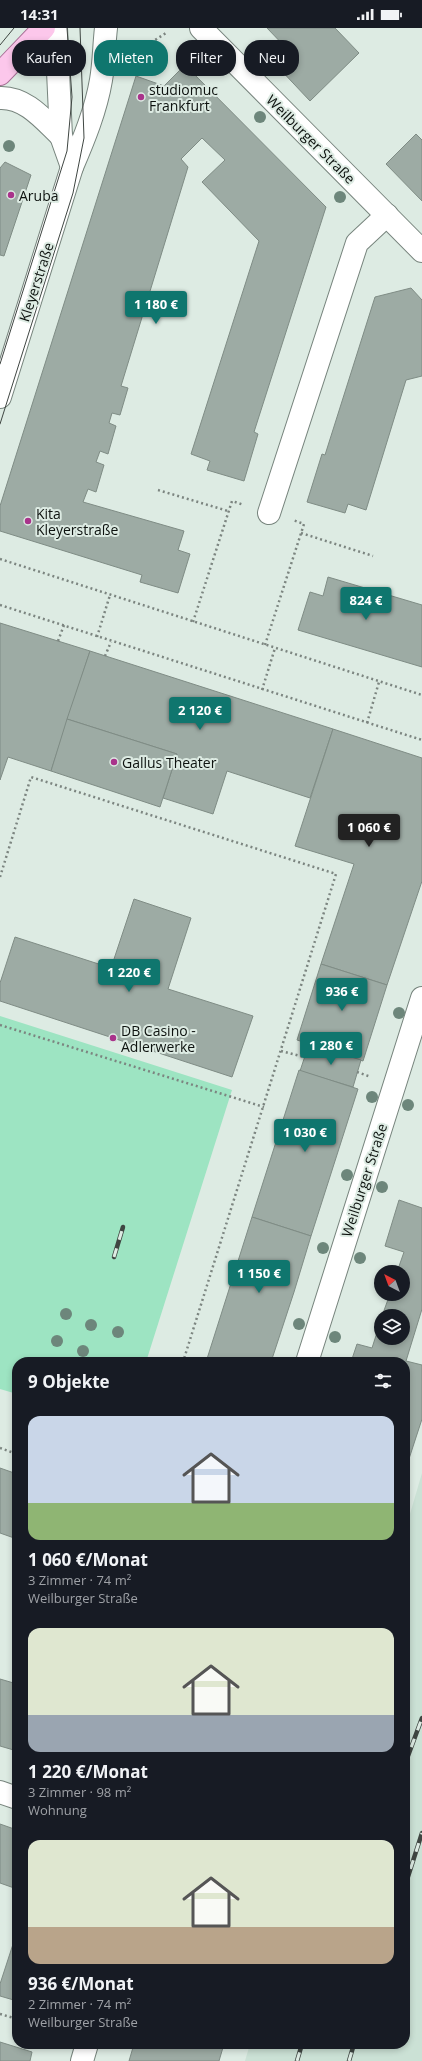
<!DOCTYPE html>
<html lang="de">
<head>
<meta charset="utf-8">
<style>
	:root { --surface:#171b24; --page:#20242c; --text:#f1f3f6; --muted:#9ea1a6; --accent:#0f766e }
	body { margin:0; font-family:"Open Sans",sans-serif; background:var(--page); color:var(--text); height:100vh; display:flex; flex-direction:column; font-size:15px; white-space:nowrap }
	* { box-sizing:border-box; margin:0 }
	p { font-size:13px; color:var(--muted) }
	.icon { flex:none; width:22px; height:22px; fill:none; stroke:currentColor; stroke-width:2; stroke-linecap:round; stroke-linejoin:round }
	.map { position:relative; flex:1; overflow:hidden }
	.drawer { position:absolute; left:12px; top:1329px; width:398px; height:692px; display:flex; flex-direction:column; background:var(--surface); border-radius:16px; box-shadow:0 2px 6px #0003 }
	.drawer>* { flex:none }
	.hud { position:absolute; left:12px; top:12px; width:398px; height:36px; display:flex; gap:8px }
	.needle { width:26px; rotate:319deg }
	.controls { position:absolute; left:374px; top:1237px; display:grid; gap:8px }
	.controls a { display:grid; place-items:center; width:36px; height:36px; border-radius:50%; background:var(--surface); box-shadow:0 2px 6px #0003; font-size:20px }
	.price { position:absolute; translate:-50% -34px; padding:0 9px; border-radius:4px; background:var(--accent); color:#fff; font-size:13px; line-height:26px; filter:drop-shadow(0 1px 2px #0008) }
	.price::after { content:''; position:absolute; left:50%; top:24px; width:12px; height:9px; margin-left:-6px; background:inherit; clip-path:polygon(0 0,100% 0,50% 100%) }
	.price.on { background:#222; color:#fff }
	ul { padding:0; list-style:none }
	li { display:grid; align-content:center; gap:8px; height:212px; padding:0 16px }
	li span { display:grid; place-items:center; height:124px; border-radius:12px; color:#555 }
	li>.icon { margin-inline-start:auto }
	span .icon { width:72px; height:72px; fill:#fffc; stroke-width:1 }
	li b { font-size:17px }
	h2 { display:flex; justify-content:space-between; align-items:center; height:48px; padding:0 16px; font-size:17px }
	.chip { padding:0 14px; border-radius:16px; background:var(--surface); box-shadow:0 2px 6px #0003; font-size:14px; line-height:36px }
	.chip.on { background:var(--accent); color:#fff }
	.status { display:flex; justify-content:space-between; align-items:center; height:28px; padding:0 20px; background:var(--surface); direction:ltr }
	.status svg { height:11px; fill:currentColor }
	.map>svg:first-child { display:block }
</style>
</head>
<body>
<div class="status"><b>14:31</b><svg viewBox="0 0 49 12"><path d="M0 12V9h3v3zM5 12V6h3v6zM10 12V3h3v9zM15 12V0h3v12zM26 1h20v11H26zM47 4h2v5h-2z"/></svg></div>
<div class="map">
<svg width="422" height="2033" viewBox="0 0 422 2033">
	<rect width="100%" height="100%" fill="#ddebe3"/>
	<polygon fill="#cbe1d5" points="422,1445 422,2033 245,2033 250,2016 405,2016 405,1503"/>
	<polygon fill="#9de4c2" points="0,988 232,1062 146,1334 17,1334 17,1366 0,1361"/>
	<g fill="#9daba4" stroke="#7f8c85">
		<polygon points="267,0 335,0 359,25 310,73 277,38 290,24"/>
		<polygon points="185,37 326,179 254,404 258,406 244,453 207,442 210,433 191,426 259,213 202,154 225,132 202,110 181,131 188,139 121,358 128,360 120,387 112,385 109,395 116,398 108,426 100,423 96,434 104,437 96,464 88,461 83,474 184,503 178,522 190,526 178,565 140,554 142,547 0,503 0,478 136,48 164,58"/>
		<polygon points="416,106 422,112 422,173 386,136"/>
		<polygon points="5,134 31,147 4,228 0,227 0,140"/>
		<polygon points="411,260 422,272 422,348 406,352 366,482 348,476 345,485 307,474 322,426 325,427 375,269"/>
		<polygon points="328,549 422,577 422,639 298,602 310,564 323,568"/>
		<polygon points="0,595 90,623 51,743 8,729 0,752"/>
		<polygon points="90,623 333,701 310,770 227,743 213,786 163,770 177,726 67,691"/>
		<polygon points="67,691 177,726 160,779 51,743"/>
		<polygon points="333,701 422,730 422,853 387,957 321,936 354,836 295,818"/>
		<polygon points="134,871 191,890 168,961 253,988 232,1049 0,973 0,955 15,909 111,940"/>
		<polygon points="321,936 387,957 363,1033 297,1012"/>
		<polygon points="309,1016 361,1032 353,1059 300,1043"/>
		<polygon points="299,1042 358,1061 311,1208 252,1189"/>
		<polygon points="399,1172 422,1180 422,1281 406,1333 422,1337 422,1391 405,1443 405,1334 351,1334 357,1316 372,1320 381,1292 381,1310 403,1310 403,1288 382,1288 390,1266 403,1266 403,1244 397,1244 404,1224 385,1218"/>
		<polygon points="252,1189 311,1208 294,1264 271,1334 206,1334"/>
		<polygon points="0,1440 17,1446 17,1511 0,1505"/>
		<polygon points="0,1651 17,1656 17,1723 0,1718"/>
		<polygon points="0,1796 17,1802 17,1861 0,1855"/>
		<polygon points="17,1904 17,1973 0,1968 0,1956"/>
		<polygon points="0,2014 32,2024 30,2033 0,2033"/>
		<polygon points="134,2016 188,2016 199,2019 200,2016 224,2016 219,2033 129,2033"/>
	</g>
	<g fill="none" stroke-linecap="round" stroke-linejoin="round">
		<g stroke="#77847d" stroke-width="24">
			<g id="minor">
				<polyline points="56,0 61,108 72,139"/>
				<polyline points="201,0 422,223"/>
				<path d="M 0,70 C 26,69 44,92 61,108"/>
				<path d="M 0,369 L 72,139 C 84,111 96,82 101,52 C 104,35 104,17 106,0"/>
				<polyline points="269,485 357,215 387,187"/>
				<polyline points="307,1334 422,970"/>
				<polyline points="0,1764 17,1770"/>
				<polyline points="82,2033 87,2016"/>
			</g>
		</g>
		<g stroke="#a76f95" stroke-width="24">
			<polyline id="major" points="0,46 44,0"/>
		</g>
		<g stroke="#7c8580" stroke-width="2.5" stroke-dasharray="2 3" stroke-linecap="butt">
			<polyline points="130,28 166,5"/>
			<polyline points="158,462 228,483"/>
			<polyline points="301,505 373,528"/>
			<polyline points="0,531 422,667"/>
			<polyline points="0,577 422,712"/>
			<polyline points="193,594 232,473 244,477"/>
			<polyline points="97,609 110,567"/>
			<polyline points="58,613 64,597"/>
			<polyline points="265,617 304,496 293,492"/>
			<polyline points="105,628 111,614"/>
			<polyline points="262,662 275,620"/>
			<polyline points="367,695 379,654"/>
			<polyline points="0,849 31,749 336,846 183,1334"/>
			<polyline points="0,997 264,1079"/>
			<polyline points="281,1023 304,1029"/>
			<polyline points="357,1044 371,1049"/>
			<polyline points="0,1420 17,1426"/>
			<polyline points="0,1986 17,1991"/>
		</g>
		<use href="#minor" stroke="#fff" stroke-width="22"/>
		<use href="#major" stroke="#fcc7eb" stroke-width="22"/>
		<g stroke="#3f4642" stroke-width="1">
			<polyline points="0,17 14,0"/>
			<polyline points="0,336 67,123 72,69 67,0"/>
			<polyline points="0,396 73,165 84,110 80,0"/>
		</g>
		<g stroke="#3f4642" stroke-width="4.5">
			<g id="rail">
				<polyline points="114,1229 123,1199"/>
				<polyline points="405,1736 422,1690"/>
				<polyline points="405,1858 422,1805"/>
				<polyline points="297,2033 302,2016"/>
				<polyline points="349,2033 354,2016"/>
			</g>
		</g>
		<use href="#rail" stroke="#ddebe3" stroke-width="3" stroke-dasharray="9" stroke-linecap="butt"/>
	</g>
	<g fill="#6d867b">
		<circle cx="260" cy="89" r="6"/>
		<circle cx="9" cy="118" r="6"/>
		<circle cx="340" cy="169" r="6"/>
		<circle cx="399" cy="985" r="6"/>
		<circle cx="372" cy="1069" r="6"/>
		<circle cx="408" cy="1077" r="6"/>
		<circle cx="347" cy="1147" r="6"/>
		<circle cx="382" cy="1159" r="6"/>
		<circle cx="323" cy="1220" r="6"/>
		<circle cx="360" cy="1230" r="6"/>
		<circle cx="66" cy="1286" r="6"/>
		<circle cx="299" cy="1296" r="6"/>
		<circle cx="91" cy="1297" r="6"/>
		<circle cx="118" cy="1304" r="6"/>
		<circle cx="335" cy="1309" r="6"/>
		<circle cx="57" cy="1313" r="6"/>
		<circle cx="83" cy="1323" r="6"/>
	</g>
	<g fill="#a9338b" stroke="#ddebe3" stroke-width="1.5">
		<circle cx="141" cy="69" r="4"/>
		<circle cx="11" cy="167" r="4"/>
		<circle cx="28" cy="493" r="4"/>
		<circle cx="114" cy="734" r="4"/>
		<circle cx="113" cy="1010" r="4"/>
	</g>
	<g text-anchor="middle" dominant-baseline="central" stroke-width="4" stroke-linejoin="round" paint-order="stroke">
		<g font-size="14" fill="#0d120f" stroke="#ddebe3" text-anchor="start">
			<text x="149" y="61">studiomuc<tspan x="149" dy="16">Frankfurt</tspan></text>
			<text x="19" y="167">Aruba</text>
			<text x="36" y="485">Kita<tspan x="36" dy="16">Kleyerstraße</tspan></text>
			<text x="122" y="734">Gallus Theater</text>
			<text x="121" y="1002">DB Casino -<tspan x="121" dy="16">Adlerwerke</tspan></text>
		</g>
		<g font-size="14" fill="#0d120f" stroke="#ddebe3">
			<text transform="translate(311 111) rotate(45)">Weilburger Straße</text>
			<text transform="translate(36 254) rotate(-72)">Kleyerstraße</text>
			<text transform="translate(364 1152) rotate(-72)">Weilburger Straße</text>
		</g>
	</g>
</svg>
<div class="controls">
<a><svg class="needle" viewBox="-14 -14 28 28"><path d="M0-13l5 13h-10z" fill="#e53935"/><path d="M0 13l5-13h-10z" fill="#9ea1a6"/></svg></a>
<a><svg class="icon" aria-label="layers" viewBox="0 0 24 24"><path d="M12 4l9 5-9 5-9-5zM3 14l9 5 9-5"/></svg></a>
</div>
<b class="price" style="left:156px;top:297px">1 180 €</b>
<b class="price" style="left:366px;top:593px">824 €</b>
<b class="price" style="left:200px;top:703px">2 120 €</b>
<b class="price on" style="left:369px;top:820px">1 060 €</b>
<b class="price" style="left:129px;top:965px">1 220 €</b>
<b class="price" style="left:342px;top:984px">936 €</b>
<b class="price" style="left:331px;top:1038px">1 280 €</b>
<b class="price" style="left:305px;top:1125px">1 030 €</b>
<b class="price" style="left:259px;top:1266px">1 150 €</b>
<div class="hud">
<a class="chip">Kaufen</a>
<a class="chip on">Mieten</a>
<a class="chip">Filter</a>
<a class="chip">Neu</a>
</div>
<section class="drawer">
<h2>9 Objekte<svg class="icon" aria-label="filters" viewBox="0 0 24 24"><path d="M4 7h16M4 17h16"/><circle cx="9" cy="7" r="2"/><circle cx="15" cy="17" r="2"/></svg></h2>
<ul>
<li><span style="background:linear-gradient(#c9d6e8 70%,#8fb573 0)"><svg class="icon" aria-label="home" viewBox="0 0 24 24"><path d="M3 11l9-7 9 7M6 9v11h12V9"/></svg></span><div><b>1 060 €/Monat</b><p>3 Zimmer · 74 m²</p><p>Weilburger Straße</p></div></li>
<li><span style="background:linear-gradient(#dfe7d0 70%,#9aa5b1 0)"><svg class="icon" aria-label="home" viewBox="0 0 24 24"><path d="M3 11l9-7 9 7M6 9v11h12V9"/></svg></span><div><b>1 220 €/Monat</b><p>3 Zimmer · 98 m²</p><p>Wohnung</p></div></li>
<li><span style="background:linear-gradient(#dfe7d0 70%,#b9a48a 0)"><svg class="icon" aria-label="home" viewBox="0 0 24 24"><path d="M3 11l9-7 9 7M6 9v11h12V9"/></svg></span><div><b>936 €/Monat</b><p>2 Zimmer · 74 m²</p><p>Weilburger Straße</p></div></li>
</ul>
</section>
</div>
</body>
</html>
